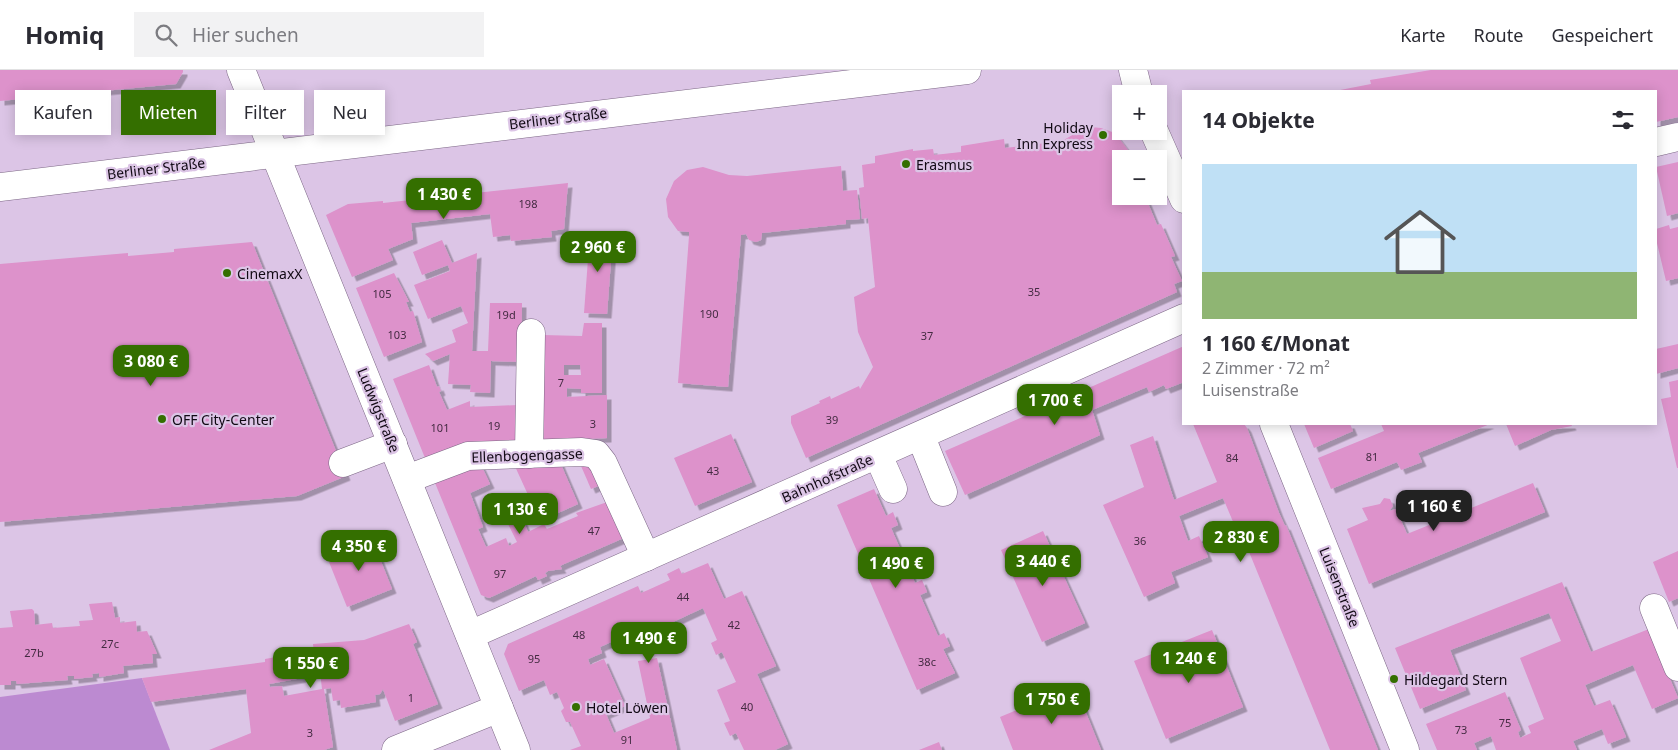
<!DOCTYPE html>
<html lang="de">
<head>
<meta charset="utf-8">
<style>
	:root { --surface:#fff; --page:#f2f2f3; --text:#2b2b33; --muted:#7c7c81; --line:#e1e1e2; --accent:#346f00 }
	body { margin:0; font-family:"Noto Sans",sans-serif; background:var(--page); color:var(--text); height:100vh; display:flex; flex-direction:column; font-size:19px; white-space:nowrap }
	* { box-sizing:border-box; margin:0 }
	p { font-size:16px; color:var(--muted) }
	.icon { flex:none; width:28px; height:28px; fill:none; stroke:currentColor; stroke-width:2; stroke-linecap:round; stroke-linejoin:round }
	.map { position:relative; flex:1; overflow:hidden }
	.side { position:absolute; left:1182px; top:20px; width:475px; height:335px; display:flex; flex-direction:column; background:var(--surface); border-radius:0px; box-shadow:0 2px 12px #0003 }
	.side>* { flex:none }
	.guide { position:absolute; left:15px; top:20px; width:475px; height:45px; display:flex; gap:10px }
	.fabs { position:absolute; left:1112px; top:15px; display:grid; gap:10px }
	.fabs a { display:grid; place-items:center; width:55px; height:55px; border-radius:0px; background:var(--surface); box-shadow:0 2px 12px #0003; font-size:25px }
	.price { position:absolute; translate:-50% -42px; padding:0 11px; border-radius:10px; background:var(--accent); color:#fff; font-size:16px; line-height:32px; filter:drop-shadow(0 1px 2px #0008) }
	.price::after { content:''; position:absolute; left:50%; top:30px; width:15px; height:11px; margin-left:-8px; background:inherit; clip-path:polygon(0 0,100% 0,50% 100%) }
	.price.active { background:#222; color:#fff }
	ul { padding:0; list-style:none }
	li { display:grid; align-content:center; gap:10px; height:265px; padding:0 20px }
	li+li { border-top:1px solid var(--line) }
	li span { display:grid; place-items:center; height:155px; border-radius:0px; color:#555 }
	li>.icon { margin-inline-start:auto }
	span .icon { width:90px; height:90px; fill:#fffc; stroke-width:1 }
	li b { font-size:21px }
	h2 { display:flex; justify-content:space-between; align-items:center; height:60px; padding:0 20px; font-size:21px }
	.tag { padding:0 18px; border-radius:0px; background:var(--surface); box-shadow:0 2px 12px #0003; font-size:18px; line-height:45px }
	.tag.active { background:var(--accent); color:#fff }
	header { display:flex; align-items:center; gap:30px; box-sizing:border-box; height:70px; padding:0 25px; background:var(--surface); border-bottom:1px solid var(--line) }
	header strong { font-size:24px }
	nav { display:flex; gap:28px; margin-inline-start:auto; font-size:18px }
	.search { width:350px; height:45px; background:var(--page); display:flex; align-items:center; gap:12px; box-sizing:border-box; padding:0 18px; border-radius:0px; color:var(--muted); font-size:19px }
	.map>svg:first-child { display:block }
</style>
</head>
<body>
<header>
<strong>Homiq</strong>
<div class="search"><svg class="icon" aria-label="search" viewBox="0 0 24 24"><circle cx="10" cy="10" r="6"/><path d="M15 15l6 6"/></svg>Hier suchen</div>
<nav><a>Karte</a><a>Route</a><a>Gespeichert</a></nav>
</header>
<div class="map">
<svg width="1678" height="680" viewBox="0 0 1678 680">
	<defs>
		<filter id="shadow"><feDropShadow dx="4.5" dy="4.5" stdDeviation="0" flood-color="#0004"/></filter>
	</defs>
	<rect width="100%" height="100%" fill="#dcc5e6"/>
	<polygon fill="#bc8ad1" points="142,608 170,680 0,680 0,627"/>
	<g fill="#dd92cb" fill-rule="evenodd" filter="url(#shadow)">
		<polygon points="0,0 183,0 183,2 176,14 0,31"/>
		<polygon points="1431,0 1678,0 1678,47 1656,52 1656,21 1335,21 1371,14 1370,10"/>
		<polygon points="1091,57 1101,58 1115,63 1128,80 1131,89 1121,89 1121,126 1145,126 1157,155 1161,154 1175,186 1171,187 1182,211 1174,214 1177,222 806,388 791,353 791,346 820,333 819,331 830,326 831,329 859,316 860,319 873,297 858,262 854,227 875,217 868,148 862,149 859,118 864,117 862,95 875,93 875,86 913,79 913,81 933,79 934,85 961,82 961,76 1004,69 1005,78 1062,71 1081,60"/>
		<polygon points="1678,92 1678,143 1667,146 1656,97"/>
		<polygon points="841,96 843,121 857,120 860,149 846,150 846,154 762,163 761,170 756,172 749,170 746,164 741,165 728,317 678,313 689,166 689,162 678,161 668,147 666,129 674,111 687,100 703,97 729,105 747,106"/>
		<polygon points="568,113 564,159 551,161 552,167 511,171 510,165 493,167 490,144 411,153 413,169 388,179 393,190 352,207 326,145 348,134 383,131 383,133"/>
		<polygon points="1669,155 1670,159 1678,157 1678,208 1666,211 1656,169 1656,159"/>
		<polygon points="590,162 613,164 607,244 584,243"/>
		<polygon points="442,170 452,193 477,183 472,281 488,281 490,233 522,233 521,292 491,291 490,323 470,322 471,315 448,314 450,284 433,291 425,284 456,272 452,260 468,253 461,236 428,249 414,215 450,201 448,195 422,205 413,182"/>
		<polygon points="252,172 346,406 297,426 0,452 0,194 128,183 128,186 174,182 174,179"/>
		<polygon points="394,203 407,228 409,232 406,232 410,242 413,241 422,272 384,287 356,218"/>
		<path d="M 584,253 L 602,253 L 602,323 L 581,323 L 581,319 L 567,318 L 567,327 L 607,325 L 607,368 L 538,371 L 543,265 L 582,266 ZM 564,295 L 580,295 L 581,305 L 564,305 Z"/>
		<polygon points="1678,274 1678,298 1656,304 1656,279"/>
		<polygon points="1184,276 1184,312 1166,319 1164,315 1149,322 1147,317 1092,340 1100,365 965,425 945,381"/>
		<polygon points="429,295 437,317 439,316 441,321 439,322 447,340 470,331 470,337 518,335 520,372 425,388 393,309"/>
		<polygon points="1678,310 1678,398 1677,398 1661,329 1671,327 1669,312"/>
		<polygon points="1193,354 1244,354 1247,358 1279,443 1285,456 1286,455 1378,680 1330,680 1245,472 1242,473 1223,428 1179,446 1188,471 1199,466 1208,487 1171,502 1175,513 1144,527 1103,435 1144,417 1130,375 1153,366 1174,430 1217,412"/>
		<polygon points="1304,354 1350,354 1353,361 1314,378"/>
		<polygon points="1381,354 1490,354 1418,383 1422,392 1401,400 1397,392 1331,419 1318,388 1384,361"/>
		<polygon points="1506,354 1571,354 1572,356 1551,360 1515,376"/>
		<polygon points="731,364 752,412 695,436 674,388"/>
		<polygon points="578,389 584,389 603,414 591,419"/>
		<polygon points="559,390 578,434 540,451 513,392"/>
		<polygon points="480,393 490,414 470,423 483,457 478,459 486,477 506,468 509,476 517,472 496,430 511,423 528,462 544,454 547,459 578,446 576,443 610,431 626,467 564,494 560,496 562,499 548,501 545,503 547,506 538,510 536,506 489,528 481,525 433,408"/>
		<polygon points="1533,413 1545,442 1369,514 1347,459 1368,450 1362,438 1380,434 1384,428 1390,429 1393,436 1389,441 1396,439 1407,464"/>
		<polygon points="874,419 886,446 893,442 898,455 891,458 915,513 922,510 927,522 920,525 938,566 944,563 950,576 943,579 955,603 917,620 837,435"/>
		<polygon points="1043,461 1085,553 1042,572 1001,480"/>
		<polygon points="357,464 363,479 374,474 392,519 347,537 329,492 340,488 335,474"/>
		<polygon points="1678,481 1678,528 1669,532 1653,492"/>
		<polygon points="708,493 724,529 742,521 776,596 757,604 788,674 775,680 744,680 736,663 730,666 724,653 730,651 717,620 736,612 722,582 716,585 711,573 717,570 703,538 658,559 655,553 635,562 637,567 623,574 620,568 600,577 602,583 588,589 590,595 604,589 625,636 606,644 614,663 650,648 638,591 657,588 677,680 570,680 581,676 570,652 566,652 561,641 564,638 557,622 550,625 544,610 519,621 504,584 508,574 638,516 641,523 648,520 670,510 667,504 679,498 682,504"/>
		<polygon points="1562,512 1591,582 1649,559 1678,628 1652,639 1633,595 1585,615 1594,636 1610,630 1626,667 1608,674 1602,659 1573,671 1577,680 1496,680 1491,666 1474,673 1477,680 1437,680 1426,654 1505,622 1521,660 1518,662 1520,668 1531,663 1528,656 1544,649 1520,588 1561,571 1549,543 1450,580 1466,620 1420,639 1395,578"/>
		<polygon points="112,532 115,548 120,547 120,553 136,551 137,562 147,561 157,584 152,584 153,593 123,596 124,603 106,606 99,607 99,603 92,604 93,607 74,609 74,606 67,606 68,610 17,614 16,611 11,611 11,615 0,615 0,558 13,557 10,541 32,539 34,541 35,555 52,553 53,558 80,556 79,551 93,550 89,534"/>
		<polygon points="409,554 417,572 413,574 438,634 395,651 383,619 380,624 375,625 376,632 341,638 340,630 333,631 331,618 324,619 333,677 324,680 209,680 251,663 246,619 151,632 142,608 265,592 265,589 298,583 302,608 269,614 270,617 282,616 284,626 322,619 319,593 315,593 313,574 364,570"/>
		<polygon points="1212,560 1243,637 1166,669 1134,591"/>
		<polygon points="1075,616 1101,680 1013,680 1000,647"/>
		<polygon points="939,672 942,680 919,680"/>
	</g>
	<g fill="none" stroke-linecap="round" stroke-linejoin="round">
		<g stroke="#7c6785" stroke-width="29">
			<g id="minor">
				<polyline points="241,0 516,680"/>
				<polyline points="1133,0 1139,24"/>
				<polyline points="1154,61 1184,129"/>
				<polyline points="1656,72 1678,67"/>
				<polyline points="1274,354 1405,680"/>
				<polyline points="921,367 943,422"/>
				<polyline points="529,384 531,263"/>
				<polyline points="878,385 893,419"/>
				<polyline points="343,393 393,374"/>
				<polyline points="407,409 468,386 582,382 596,384 603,393 646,487"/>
				<polyline points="1654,538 1678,597"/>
				<polyline points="470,565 1184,248"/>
				<polyline points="396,680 499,638"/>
			</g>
		</g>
		<g stroke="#7c6785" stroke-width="29">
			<polyline id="major" points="0,117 967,0"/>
		</g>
		<use href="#minor" stroke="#fff" stroke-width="28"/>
		<use href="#major" stroke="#fff" stroke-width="28"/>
	</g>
	<g fill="#346f00" stroke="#dcc5e6" stroke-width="2">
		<circle cx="1103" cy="65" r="5"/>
		<circle cx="906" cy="94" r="5"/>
		<circle cx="227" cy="203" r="5"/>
		<circle cx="162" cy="349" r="5"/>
		<circle cx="1394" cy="609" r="5"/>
		<circle cx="576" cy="637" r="5"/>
	</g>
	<g text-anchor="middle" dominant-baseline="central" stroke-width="4.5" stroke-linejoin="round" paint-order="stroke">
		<g font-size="11" fill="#442b42">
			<text x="528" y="133">198</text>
			<text x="1034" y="221">35</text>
			<text x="382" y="223">105</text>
			<text x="709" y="243">190</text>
			<text x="506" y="244">19d</text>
			<text x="397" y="264">103</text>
			<text x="927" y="265">37</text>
			<text x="561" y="312">7</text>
			<text x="832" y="349">39</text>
			<text x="593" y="353">3</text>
			<text x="494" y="355">19</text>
			<text x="440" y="357">101</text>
			<text x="1372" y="386">81</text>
			<text x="1232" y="387">84</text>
			<text x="713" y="400">43</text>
			<text x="594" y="460">47</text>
			<text x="1140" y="470">36</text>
			<text x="500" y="503">97</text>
			<text x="683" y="526">44</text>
			<text x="734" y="554">42</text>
			<text x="579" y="564">48</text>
			<text x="110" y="573">27c</text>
			<text x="34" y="582">27b</text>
			<text x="534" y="588">95</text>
			<text x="927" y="591">38c</text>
			<text x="411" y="627">1</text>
			<text x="747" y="636">40</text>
			<text x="1505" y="652">75</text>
			<text x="1461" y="659">73</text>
			<text x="310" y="662">3</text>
			<text x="627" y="669">91</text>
		</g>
		<g font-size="14" fill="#110914" stroke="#dcc5e6">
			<text transform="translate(558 48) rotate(-7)">Berliner Straße</text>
			<text transform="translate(156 98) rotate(-7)">Berliner Straße</text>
			<text transform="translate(379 340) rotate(68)">Ludwigstraße</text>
			<text transform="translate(527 385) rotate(-2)">Ellenbogengasse</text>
			<text transform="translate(827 408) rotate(-24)">Bahnhofstraße</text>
			<text transform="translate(1340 517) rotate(68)">Luisenstraße</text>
		</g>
		<g font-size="14" fill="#110914" stroke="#dcc5e6" text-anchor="start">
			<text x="1093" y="57" text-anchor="end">Holiday<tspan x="1093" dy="16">Inn Express</tspan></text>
			<text x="916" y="94">Erasmus</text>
			<text x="237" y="203">CinemaxX</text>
			<text x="172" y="349">OFF City-Center</text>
			<text x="1404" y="609">Hildegard Stern</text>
			<text x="586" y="637">Hotel Löwen</text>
		</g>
	</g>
</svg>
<div class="fabs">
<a>+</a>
<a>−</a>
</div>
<b class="price" style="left:444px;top:150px">1 430 €</b>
<b class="price" style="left:598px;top:203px">2 960 €</b>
<b class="price" style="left:151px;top:317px">3 080 €</b>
<b class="price" style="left:1055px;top:356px">1 700 €</b>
<b class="price active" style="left:1434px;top:462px">1 160 €</b>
<b class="price" style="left:520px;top:465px">1 130 €</b>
<b class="price" style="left:1241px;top:493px">2 830 €</b>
<b class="price" style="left:359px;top:502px">4 350 €</b>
<b class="price" style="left:1043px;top:517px">3 440 €</b>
<b class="price" style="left:896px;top:519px">1 490 €</b>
<b class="price" style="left:649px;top:594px">1 490 €</b>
<b class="price" style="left:1189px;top:614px">1 240 €</b>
<b class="price" style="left:311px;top:619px">1 550 €</b>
<b class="price" style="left:1052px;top:655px">1 750 €</b>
<div class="guide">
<a class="tag">Kaufen</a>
<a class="tag active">Mieten</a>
<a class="tag">Filter</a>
<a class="tag">Neu</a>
</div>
<section class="side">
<h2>14 Objekte<svg class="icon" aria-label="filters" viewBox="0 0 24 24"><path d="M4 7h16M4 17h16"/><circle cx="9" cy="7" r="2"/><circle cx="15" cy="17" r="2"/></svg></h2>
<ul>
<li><span style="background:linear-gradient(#bfe0f5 70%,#8fb573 0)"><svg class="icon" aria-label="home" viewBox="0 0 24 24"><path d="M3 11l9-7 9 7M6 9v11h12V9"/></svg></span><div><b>1 160 €/Monat</b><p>2 Zimmer · 72 m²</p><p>Luisenstraße</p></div></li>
</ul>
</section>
</div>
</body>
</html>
